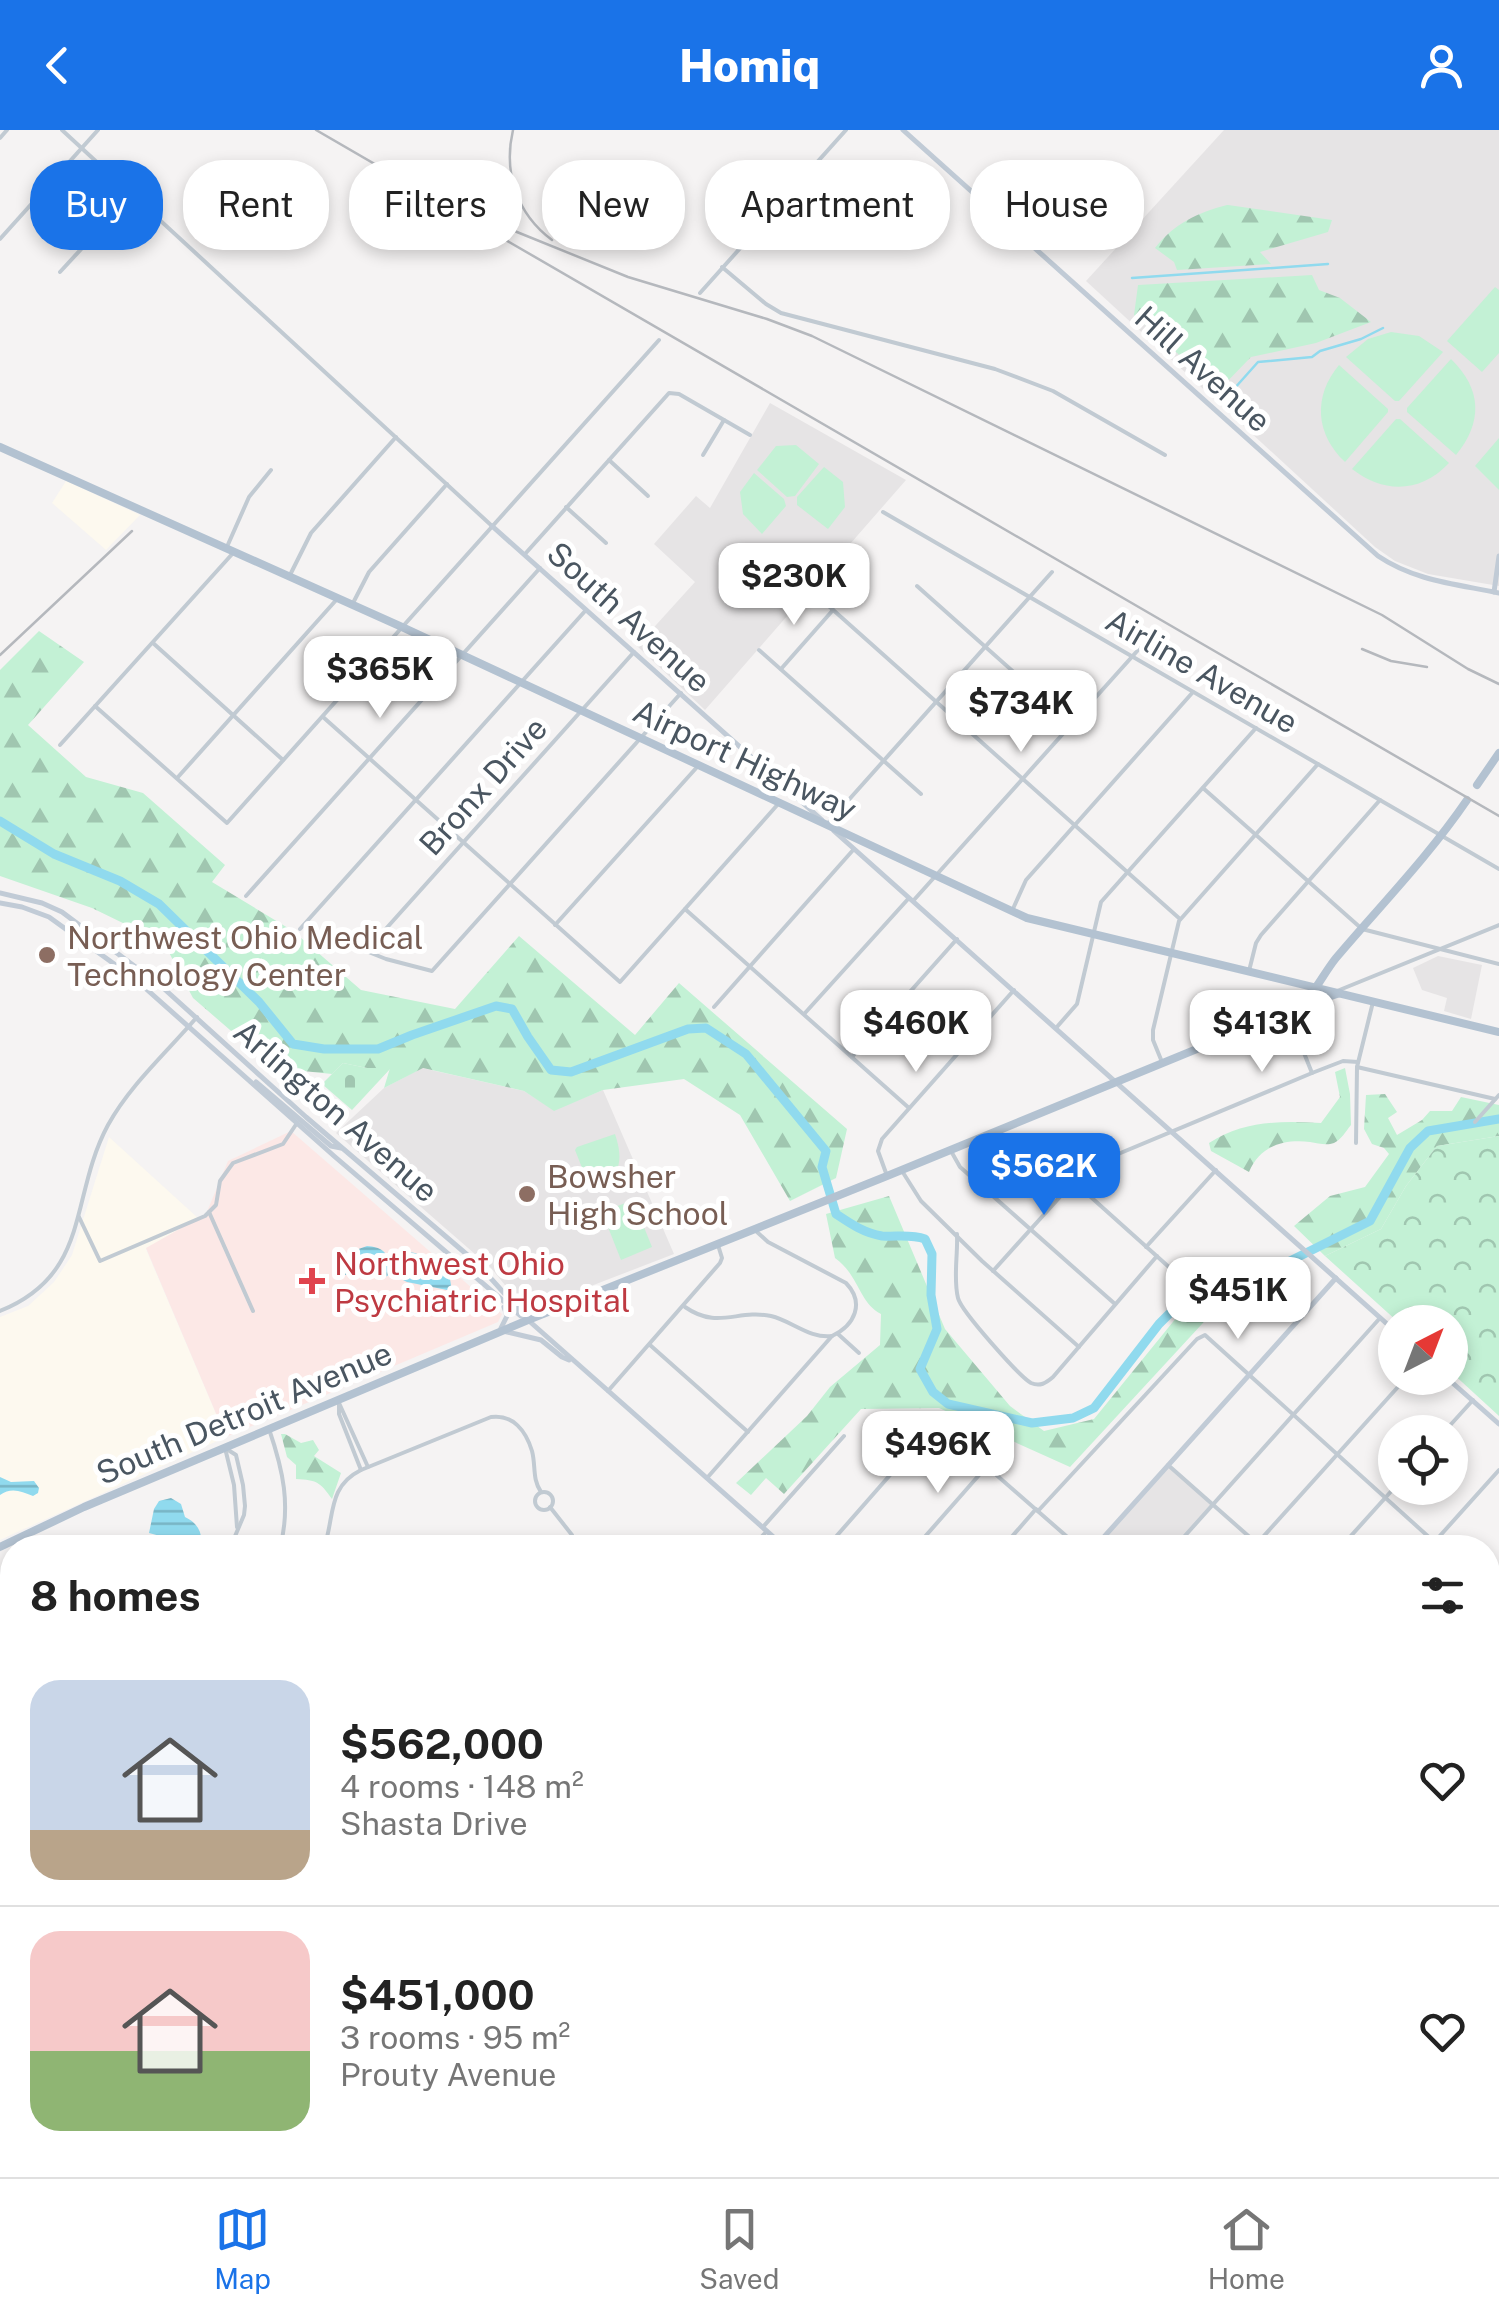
<!DOCTYPE html>
<html lang="en">
<head>
<meta charset="utf-8">
<style>
	:root { --surface:#fff; --page:#f2f2f2; --text:#222; --muted:#767676; --line:#e0e0e0; --accent:#1a73e8 }
	body { margin:0; font-family:"Public Sans",sans-serif; background:var(--page); color:var(--text); height:100vh; display:flex; flex-direction:column; font-size:38px; white-space:nowrap }
	* { box-sizing:border-box; margin:0 }
	p { font-size:32px; color:var(--muted) }
	.icon { flex:none; width:55px; height:55px; fill:none; stroke:currentColor; stroke-width:2; stroke-linecap:round; stroke-linejoin:round }
	.map { position:relative; flex:1; overflow:hidden }
	.panel { position:absolute; left:0px; top:1405px; width:1500px; height:642px; display:flex; flex-direction:column; background:var(--surface); border-radius:40px 40px 0 0; box-shadow:0 5px 15px #0003 }
	.panel>* { flex:none }
	.banner { position:absolute; left:30px; top:30px; width:1440px; height:90px; display:flex; gap:20px }
	.needle { width:65px; rotate:42deg }
	.buttons { position:absolute; left:1378px; top:1175px; display:grid; gap:20px }
	.buttons a { display:grid; place-items:center; width:90px; height:90px; border-radius:50%; background:var(--surface); box-shadow:0 5px 15px #0003; font-size:50px }
	.price { position:absolute; translate:-50% -85px; padding:0 22px; border-radius:20px; background:#fff; color:#222; font-size:32px; line-height:65px; filter:drop-shadow(0 2px 5px #0008) }
	.price::after { content:''; position:absolute; left:50%; top:60px; width:30px; height:22px; margin-left:-15px; background:inherit; clip-path:polygon(0 0,100% 0,50% 100%) }
	.price.on { background:var(--accent); color:#fff }
	ul { padding:0; list-style:none }
	li { display:flex; align-items:center; gap:30px; height:250px; padding:0 30px }
	li+li { border-top:2px solid var(--line) }
	li span { display:grid; place-items:center; flex:none; width:280px; height:200px; border-radius:30px; color:#555 }
	li>.icon { margin-inline-start:auto }
	span .icon { width:120px; height:120px; fill:#fffc; stroke-width:1 }
	li b { font-size:42px }
	h2 { display:flex; justify-content:space-between; align-items:center; height:120px; padding:0 30px; font-size:42px }
	.chip { padding:0 35px; border-radius:40px; background:var(--surface); box-shadow:0 5px 15px #0003; font-size:35px; line-height:90px }
	.chip.on { background:var(--accent); color:#fff }
	header { display:flex; justify-content:space-between; align-items:center; height:130px; padding:0 30px; background:var(--accent); color:#fff; font-size:45px; font-weight:800 }
	.tab-bar { display:flex; justify-content:space-around; align-items:center; height:140px; border-top:2px solid var(--line); background:var(--surface); font-size:28px; color:var(--muted) }
	.tab-bar a { display:grid; justify-items:center; gap:5px }
	.tab-bar .on { color:var(--accent) }
	.map>svg:first-child { display:block }
</style>
</head>
<body>
<header><svg class="icon" aria-label="back" viewBox="0 0 24 24"><path d="M15 5l-7 7 7 7"/></svg>Homiq<svg class="icon" aria-label="person" viewBox="0 0 24 24"><circle cx="12" cy="8" r="4"/><path d="M4 21q1-7 8-7t8 7"/></svg></header>
<div class="map">
<svg width="1499" height="2047" viewBox="0 0 1499 2047">
	<defs>
		<pattern id="forest-firs" width="22" height="20" patternUnits="userSpaceOnUse" patternTransform="scale(2.5)"><rect width="22" height="20" fill="#c3f1d5"/><path d="M5 1l3.5 6h-7zM16 11l3.5 6h-7z" fill="#a0c6b0"/></pattern>
		<pattern id="cemetery-stones" width="16" height="16" patternUnits="userSpaceOnUse" patternTransform="scale(2.5)"><rect width="16" height="16" fill="#c3f1d5"/><path d="M2 7V4a2 2 0 0 1 4 0v3zM10 15v-3a2 2 0 0 1 4 0v3z" fill="#a0c6b0"/></pattern>
		<pattern id="park-crowns" width="20" height="18" patternUnits="userSpaceOnUse" patternTransform="scale(2.5)"><rect width="20" height="18" fill="#c3f1d5"/><path d="M2 6a3 3 0 1 1 6 0M12 15a3 3 0 1 1 6 0" fill="none" stroke="#a0c6b0"/></pattern>
		<pattern id="water-rules" width="6" height="5" patternUnits="userSpaceOnUse" patternTransform="scale(2.5)"><rect width="6" height="5" fill="#90daee"/><path d="M0 2.5h6" fill="none" stroke="#78b4c4"/></pattern>
	</defs>
	<rect width="100%" height="100%" fill="#f5f3f3"/>
	<g fill="#fdf9ef">
		<polygon points="66,351 140,385 106,420 52,373"/>
		<polygon points="109,1007 198,1088 146,1119 226,1307 0,1410 0,1187 28,1176 54,1152 72,1125"/>
		<polygon points="121,2035 169,2035 157,2047 125,2047"/>
	</g>
	<g fill="#e6e4e5">
		<polygon points="1224,0 1499,0 1499,456 1428,444 1395,431 1375,417 1086,151"/>
		<polygon points="770,273 906,350 705,580 637,516 695,452 654,414 696,366 710,378"/>
		<polygon points="1438,826 1482,835 1471,889 1444,881 1447,868 1422,860 1413,838"/>
		<polygon points="422,938 524,961 554,980 603,960 674,1124 526,1181 491,1138 336,1003 384,958"/>
		<polygon points="1168,1335 1213,1374 1174,1417 1094,1418"/>
	</g>
	<polygon fill="#fce8e6" points="291,1001 502,1184 498,1192 226,1307 146,1118 206,1084 228,1031"/>
	<g fill="#c3f1d5">
		<polygon points="1495,157 1499,160 1499,223 1482,242 1447,211"/>
		<polygon points="1391,202 1419,206 1443,222 1399,271 1395,271 1346,227 1368,209"/>
		<path d="M 1451,229 C 1482,259 1483,292 1456,325 L 1407,282 L 1407,278 Z"/>
		<path d="M 1339,235 L 1388,279 L 1388,282 L 1345,332 C 1315,304 1313,266 1339,235 Z"/>
		<path d="M 1396,289 L 1400,289 L 1449,333 C 1421,363 1384,364 1352,339 Z"/>
		<polygon points="1499,308 1499,360 1475,336"/>
		<polygon points="796,315 819,334 795,366 787,367 757,340 776,316"/>
		<polygon points="824,337 843,352 845,377 828,399 797,375 797,367"/>
		<polygon points="754,343 784,369 786,376 762,404 743,384 740,362"/>
		<path d="M 615,1004 C 624,1031 621,1050 590,1058 L 575,1020 L 577,1017 Z"/>
		<polygon points="633,1070 652,1117 621,1130 602,1082"/>
	</g>
	<g fill="url(#forest-firs)">
		<path d="M 1227,75 L 1228,75 L 1332,90 L 1328,102 L 1260,122 L 1271,134 L 1177,140 L 1174,132 L 1155,118 C 1175,93 1197,83 1227,75 Z"/>
		<polygon points="1312,145 1319,160 1340,168 1371,192 1316,213 1251,227 1219,260 1134,185 1138,155"/>
		<polygon points="39,501 84,532 28,595 86,647 143,663 225,735 212,752 293,801 361,860 455,879 519,806 635,905 679,853 847,999 836,1048 790,1071 740,985 684,949 603,960 554,981 524,961 423,938 384,958 390,938 367,938 343,933 332,944 274,938 193,868 164,813 92,778 0,746 0,540"/>
		<path d="M 1345,938 L 1350,964 L 1351,995 C 1346,1001 1341,1010 1334,1013 C 1326,1016 1318,1013 1310,1012 C 1283,1009 1260,1016 1249,1042 L 1211,1021 L 1209,1013 C 1244,990 1281,991 1321,993 L 1340,967 L 1335,942 Z"/>
		<polygon points="1385,964 1397,982 1388,988 1397,1005 1422,990 1430,981 1452,981 1461,967 1499,975 1499,1006 1437,1016 1406,1056 1381,1099 1325,1126 1294,1096 1330,1066 1365,1057 1389,1024 1384,1018 1372,1014 1364,999 1366,965"/>
		<path d="M 889,1066 L 945,1199 L 1010,1276 L 1044,1301 L 1094,1289 L 1181,1182 L 1295,1141 L 1284,1154 L 1214,1181 L 1070,1337 L 939,1278 L 861,1279 L 784,1364 L 766,1348 L 751,1365 L 736,1353 L 807,1286 L 830,1257 L 880,1215 L 881,1184 C 859,1173 859,1145 835,1128 L 826,1084 Z"/>
		<path d="M 281,1304 L 285,1304 L 301,1313 L 313,1310 L 319,1320 L 314,1326 L 341,1343 L 332,1369 C 320,1352 317,1350 296,1349 L 296,1335 L 287,1327 Z"/>
		<polygon points="336,1407 372,1415 402,1411 410,1417 332,1417"/>
	</g>
	<polygon fill="url(#cemetery-stones)" points="343,933 367,938 391,938 352,980 322,954"/>
	<g fill="url(#park-crowns)">
		<polygon points="1499,1006 1499,1286 1450,1241 1450,1192 1398,1192 1325,1126 1381,1099 1406,1056 1437,1016"/>
		<polygon points="1499,1926 1499,2047 1430,2047 1407,2035 1488,2035 1488,1927"/>
		<polygon points="905,2035 1145,2035 1134,2047 893,2047"/>
	</g>
	<g fill="url(#water-rules)">
		<path d="M 367,1116 C 381,1117 386,1121 391,1134 C 405,1126 415,1112 425,1136 L 434,1134 L 445,1139 L 450,1149 L 452,1161 L 407,1152 L 401,1149 L 395,1139 C 383,1154 375,1145 360,1144 C 355,1143 350,1145 344,1145 L 339,1135 L 342,1129 L 353,1121 Z"/>
		<path d="M 0,1347 L 11,1352 L 34,1351 L 39,1358 L 38,1363 L 33,1366 C 21,1361 11,1357 0,1365 Z"/>
		<path d="M 171,1368 L 181,1374 L 185,1387 C 198,1393 203,1403 201,1417 L 179,1417 L 164,1407 L 149,1403 L 154,1379 L 159,1371 Z"/>
	</g>
	<g fill="none" stroke-linecap="round" stroke-linejoin="round">
		<g stroke="#90daee" stroke-width="2.5">
			<polyline points="1132,148 1328,134"/>
			<polyline points="1225,269 1258,232 1312,227 1320,221 1361,209 1383,198"/>
		</g>
		<path stroke="#90daee" stroke-width="9" d="M 0,691 L 54,724 L 120,751 L 159,774 L 259,872 L 293,914 L 324,919 L 378,919 L 412,905 L 496,876 L 512,879 L 528,907 L 551,940 L 571,942 L 688,899 L 706,898 L 746,924 L 826,1021 L 822,1037 L 836,1084 C 851,1094 864,1103 882,1106 C 897,1107 911,1104 925,1109 L 932,1124 L 931,1165 L 937,1199 L 920,1239 L 933,1262 L 948,1274 L 1032,1293 L 1073,1288 L 1094,1278 L 1159,1194 L 1179,1174 L 1282,1135 L 1370,1091 L 1410,1018 L 1428,1001 L 1499,989"/>
		<g stroke="#7690ad" stroke-width="14">
			<g id="highway">
				<polyline points="2,1884 12,1890"/>
				<polyline points="1488,1907 1499,1907"/>
				<polyline points="0,1914 12,1912"/>
				<polyline points="1488,1920 1499,1920"/>
				<polyline points="0,1927 12,1922"/>
			</g>
		</g>
		<g stroke="#c1cad2" stroke-width="4">
			<polyline points="62,0 492,396"/>
			<polyline points="0,8 7,0"/>
			<polyline points="46,58 96,103 60,142"/>
			<polyline points="0,109 98,0"/>
			<polyline points="722,137 766,174 781,183 995,239 1053,261 1165,325"/>
			<polyline points="700,163 846,0"/>
			<polyline points="703,325 724,290"/>
			<polyline points="609,330 648,366"/>
			<polyline points="566,377 606,413"/>
			<polyline points="883,382 1499,739"/>
			<polyline points="226,419 249,367 271,340"/>
			<polyline points="525,424 669,263 679,264 750,305"/>
			<polyline points="290,445 311,403 396,307"/>
			<polyline points="804,454 1180,789"/>
			<polyline points="917,456 1072,594"/>
			<polyline points="352,475 369,442 447,354"/>
			<polyline points="153,513 283,630"/>
			<polyline points="759,520 921,664"/>
			<polyline points="634,522 366,821 386,829 432,841 681,563"/>
			<polyline points="781,539 833,480"/>
			<polyline points="95,576 227,693 659,210"/>
			<polyline points="323,587 620,852 779,673"/>
			<polyline points="60,615 234,422"/>
			<polyline points="178,647 338,468"/>
			<polyline points="1203,658 1362,799 1499,834"/>
			<polyline points="829,692 1052,442"/>
			<polyline points="246,766 540,438"/>
			<polyline points="913,771 1156,500"/>
			<polyline points="685,779 909,978"/>
			<polyline points="1012,781 1026,750 1193,562"/>
			<polyline points="555,795 698,636"/>
			<polyline points="300,799 586,480"/>
			<polyline points="1249,841 1256,813 1261,805 1380,670"/>
			<polyline points="1337,861 1499,795"/>
			<polyline points="714,877 854,719"/>
			<polyline points="805,883 909,768"/>
			<polyline points="1288,883 1312,943"/>
			<polyline points="1056,898 1077,874 1101,772 1256,598"/>
			<polyline points="852,927 957,809"/>
			<polyline points="1162,932 1153,910 1153,900 1179,791 1318,634"/>
			<polyline points="1357,937 1495,969"/>
			<polyline points="1475,992 1499,965"/>
			<polyline points="1356,1013 1357,937 1373,872"/>
			<polyline points="1043,1019 1074,1050"/>
			<polyline points="951,1021 960,1037 1115,1174"/>
			<polyline points="902,1041 921,1071 982,1131 1079,1217"/>
			<polyline points="886,1043 878,1021 882,1009 1014,860"/>
			<polyline points="1073,1051 1170,1138"/>
			<polyline points="209,1082 253,1181"/>
			<polyline points="79,1087 100,1131 205,1086 216,1075 220,1051 233,1033 283,1014 297,993"/>
			<path d="M 957,1104 C 958,1125 953,1149 958,1168 C 961,1181 1020,1247 1031,1253 C 1040,1257 1046,1253 1053,1247 L 1157,1126"/>
			<polyline points="1146,1117 1216,1040"/>
			<polyline points="993,1141 1087,1037 1312,943 1343,931 1358,932"/>
			<path d="M 685,1177 C 718,1200 737,1179 771,1186 C 792,1191 810,1209 832,1206"/>
			<path d="M 0,1181 C 92,1144 69,1067 108,995 C 130,955 167,922 197,887"/>
			<polyline points="838,1204 859,1223"/>
			<polyline points="650,1215 748,1302"/>
			<polyline points="608,1261 720,1133 722,1128 718,1115"/>
			<polyline points="339,1273 368,1337"/>
			<polyline points="339,1274 339,1284 361,1340"/>
			<path d="M 269,1299 C 283,1340 291,1375 280,1418"/>
			<polyline points="1444,1302 1473,1270"/>
			<polyline points="225,1318 236,1325 243,1355 245,1376 244,1385 230,1418"/>
			<polyline points="225,1318 234,1355 237,1397"/>
			<polyline points="1168,1335 1262,1418"/>
			<path d="M 707,1348 L 832,1206 C 855,1195 865,1173 846,1153 L 768,1112 L 757,1102"/>
			<circle cx="544" cy="1371" r="9"/>
			<polyline points="550,1377 572,1405 576,1418"/>
			<polyline points="1038,1381 1197,1209 1205,1205 1441,1418"/>
			<polyline points="763,1397 844,1306"/>
			<path d="M 324,1418 C 335,1386 327,1357 361,1340 L 491,1287 C 513,1284 526,1301 532,1321 C 536,1336 532,1349 541,1362"/>
			<polyline points="751,1418 767,1401"/>
			<polyline points="826,1418 933,1296 938,1294 1080,1418"/>
			<polyline points="915,1418 987,1336"/>
			<polyline points="1002,1418 1036,1379"/>
			<polyline points="1174,1418 1380,1188"/>
			<polyline points="1253,1418 1406,1248"/>
			<polyline points="1340,1418 1395,1357"/>
			<polyline points="1429,1418 1499,1340"/>
			<polyline points="1488,1450 1499,1438"/>
			<polyline points="0,1455 12,1466"/>
			<polyline points="1488,1459 1499,1470"/>
			<polyline points="0,1519 12,1530"/>
			<polyline points="1488,1545 1499,1533"/>
			<polyline points="0,1577 12,1563"/>
			<polyline points="1488,1616 1499,1626"/>
			<polyline points="1488,1639 1499,1626"/>
			<polyline points="0,1660 12,1646"/>
			<polyline points="0,1721 10,1731 12,1729"/>
			<polyline points="0,1830 12,1817"/>
			<polyline points="0,1846 12,1860"/>
			<polyline points="0,1873 12,1860"/>
			<polyline points="0,1986 12,1991"/>
			<polyline points="561,2035 574,2047"/>
			<polyline points="667,2035 675,2047"/>
			<polyline points="677,2035 685,2047"/>
			<polyline points="1186,2035 1209,2047"/>
			<polyline points="1344,2035 1367,2047"/>
			<polyline points="0,2042 12,2013"/>
			<polyline points="57,2047 68,2035"/>
			<polyline points="313,2047 324,2035"/>
			<polyline points="400,2047 411,2035"/>
			<polyline points="889,2047 900,2035"/>
			<polyline points="1139,2047 1149,2035"/>
			<polyline points="1202,2047 1212,2035"/>
		</g>
		<g stroke="#c1cbd6" stroke-width="5">
			<path d="M 903,0 L 1378,426 C 1415,451 1456,454 1499,463"/>
			<polyline points="492,396 822,690"/>
			<polyline points="1494,462 1499,426"/>
			<polyline points="834,701 1395,1201"/>
			<polyline points="0,763 42,773 62,782 161,856 306,987 478,1134 528,1190 786,1418"/>
			<polyline points="0,773 22,777 49,787 135,849 334,1026 521,1186"/>
			<polyline points="256,952 331,1016 341,1018"/>
			<polyline points="501,1198 507,1186 504,1177"/>
			<polyline points="503,1201 541,1210 562,1227 569,1230"/>
			<polyline points="1447,1248 1499,1294"/>
			<polyline points="1094,1418 1336,1148"/>
			<polyline points="1488,1739 1499,1737"/>
			<polyline points="0,1911 7,1904 7,1889"/>
			<polyline points="215,2035 228,2047"/>
			<polyline points="518,2047 529,2035"/>
			<polyline points="549,2047 560,2035"/>
		</g>
		<g stroke="#b3c2d1" stroke-width="8">
			<polyline points="0,317 402,497 1027,788 1499,902"/>
			<polyline points="1477,655 1499,623"/>
			<polyline points="1301,876 1340,863"/>
			<path d="M 0,1417 L 84,1377 L 528,1190 L 887,1046 L 1297,878 C 1313,867 1323,844 1336,828 C 1380,776 1428,727 1467,670"/>
		</g>
		<use href="#highway" stroke="#8ba5c1" stroke-width="9"/>
		<g stroke="#b5b8bd" stroke-width="2.5">
			<polyline points="316,0 1499,686"/>
			<path d="M 513,0 C 503,43 517,84 552,110"/>
			<polyline points="512,100 628,147 767,189 812,206 1382,485 1468,539 1499,554"/>
			<polyline points="1362,519 1391,531 1427,537"/>
			<polyline points="0,525 132,401"/>
			<polyline points="0,1746 12,1745"/>
			<polyline points="1379,2035 1402,2047"/>
		</g>
	</g>
	<g fill="#8d6e63" stroke="#fff" stroke-width="4">
		<circle cx="47" cy="825" r="10"/>
		<circle cx="527" cy="1064" r="10"/>
	</g>
	<path fill="#e0444e" stroke="#fff" stroke-width="4" d="M307 1136h10v10h10v10h-10v10h-10v-10h-10v-10h10z"/>
	<g text-anchor="middle" dominant-baseline="central" stroke-width="10" stroke-linejoin="round" paint-order="stroke">
		<g font-size="32" fill="#4a5661" stroke="#fff">
			<text transform="translate(1203 239) rotate(42)">Hill Avenue</text>
			<text transform="translate(629 487) rotate(42)">South Avenue</text>
			<text transform="translate(1202 541) rotate(30)">Airline Avenue</text>
			<text transform="translate(745 630) rotate(25)">Airport Highway</text>
			<text transform="translate(483 656) rotate(-48)">Bronx Drive</text>
			<text transform="translate(336 981) rotate(41)">Arlington Avenue</text>
			<text transform="translate(244 1283) rotate(-23)">South Detroit Avenue</text>
		</g>
		<g font-size="32" fill="#785e54" stroke="#fff" text-anchor="start">
			<text x="67" y="807">Northwest Ohio Medical<tspan x="67" dy="37">Technology Center</tspan></text>
			<text x="547" y="1046">Bowsher<tspan x="547" dy="37">High School</tspan></text>
		</g>
		<g font-size="32" fill="#be3a42" stroke="#fff" text-anchor="start">
			<text x="334" y="1133">Northwest Ohio<tspan x="334" dy="37">Psychiatric Hospital</tspan></text>
		</g>
	</g>
</svg>
<div class="buttons">
<a><svg class="needle" viewBox="-14 -14 28 28"><path d="M0-13l5 13h-10z" fill="#e53935"/><path d="M0 13l5-13h-10z" fill="#767676"/></svg></a>
<a><svg class="icon" aria-label="locate" viewBox="0 0 24 24"><circle cx="12" cy="12" r="6"/><path d="M12 2v4M12 18v4M2 12h4M18 12h4"/></svg></a>
</div>
<b class="price" style="left:794px;top:498px">$230K</b>
<b class="price" style="left:380px;top:591px">$365K</b>
<b class="price" style="left:1021px;top:625px">$734K</b>
<b class="price" style="left:916px;top:945px">$460K</b>
<b class="price" style="left:1262px;top:945px">$413K</b>
<b class="price on" style="left:1044px;top:1088px">$562K</b>
<b class="price" style="left:1238px;top:1212px">$451K</b>
<b class="price" style="left:938px;top:1366px">$496K</b>
<div class="banner">
<a class="chip on">Buy</a>
<a class="chip">Rent</a>
<a class="chip">Filters</a>
<a class="chip">New</a>
<a class="chip">Apartment</a>
<a class="chip">House</a>
</div>
<section class="panel">
<h2>8 homes<svg class="icon" aria-label="filters" viewBox="0 0 24 24"><path d="M4 7h16M4 17h16"/><circle cx="9" cy="7" r="2"/><circle cx="15" cy="17" r="2"/></svg></h2>
<ul>
<li><span style="background:linear-gradient(#c9d6e8 75%,#b9a48a 0)"><svg class="icon" aria-label="home" viewBox="0 0 24 24"><path d="M3 11l9-7 9 7M6 9v11h12V9"/></svg></span><div><b>$562,000</b><p>4 rooms · 148 m²</p><p>Shasta Drive</p></div><svg class="icon" aria-label="heart" viewBox="0 0 24 24"><path d="M12 20l-8-8c-3-5 5-10 8-4 3-6 11-1 8 4z"/></svg></li>
<li><span style="background:linear-gradient(#f6c9c9 60%,#8fb573 0)"><svg class="icon" aria-label="home" viewBox="0 0 24 24"><path d="M3 11l9-7 9 7M6 9v11h12V9"/></svg></span><div><b>$451,000</b><p>3 rooms · 95 m²</p><p>Prouty Avenue</p></div><svg class="icon" aria-label="heart" viewBox="0 0 24 24"><path d="M12 20l-8-8c-3-5 5-10 8-4 3-6 11-1 8 4z"/></svg></li>
</ul>
</section>
</div>
<nav class="tab-bar">
<a class="on"><svg class="icon" aria-label="map" viewBox="0 0 24 24"><path d="M3 6l6-2 6 2 6-2v14l-6 2-6-2-6 2zM9 4v14M15 6v14"/></svg>Map</a>
<a><svg class="icon" aria-label="saved" viewBox="0 0 24 24"><path d="M7 4h10v16l-5-4-5 4z"/></svg>Saved</a>
<a><svg class="icon" aria-label="home" viewBox="0 0 24 24"><path d="M3 11l9-7 9 7M6 9v11h12V9"/></svg>Home</a>
</nav>
</body>
</html>
